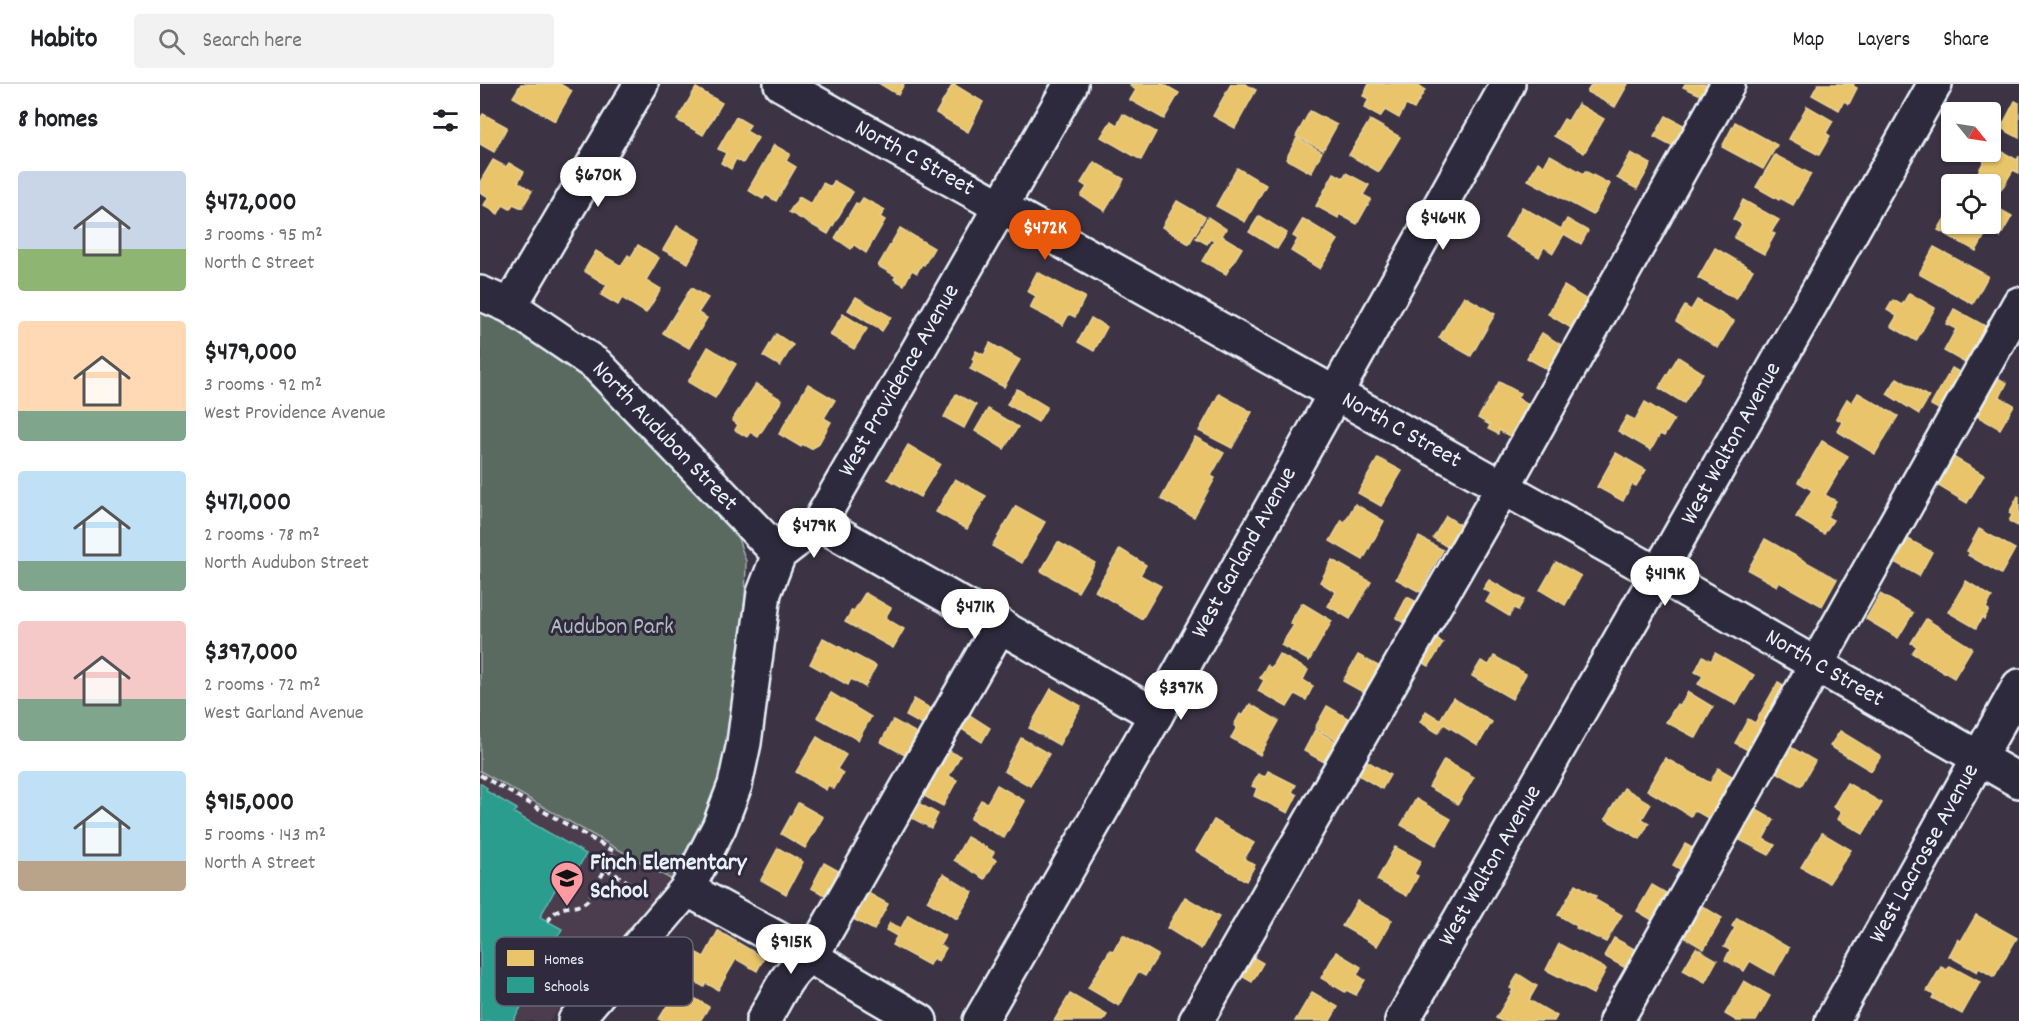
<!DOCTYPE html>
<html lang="en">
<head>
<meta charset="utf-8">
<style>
	:root { --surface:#fff; --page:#f2f2f2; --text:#202124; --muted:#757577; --line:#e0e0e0; --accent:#ea580c }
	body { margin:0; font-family:Dekko,sans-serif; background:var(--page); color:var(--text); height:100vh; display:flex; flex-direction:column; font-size:22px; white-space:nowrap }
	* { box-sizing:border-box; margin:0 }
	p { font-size:20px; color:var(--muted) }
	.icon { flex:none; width:33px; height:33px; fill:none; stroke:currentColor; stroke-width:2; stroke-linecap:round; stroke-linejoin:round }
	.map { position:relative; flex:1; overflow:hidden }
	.details { display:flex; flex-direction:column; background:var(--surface); width:480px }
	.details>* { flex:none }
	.needle { width:39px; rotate:120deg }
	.fabs { position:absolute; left:1461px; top:18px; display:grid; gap:12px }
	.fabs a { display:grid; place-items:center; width:60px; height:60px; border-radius:6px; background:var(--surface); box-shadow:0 2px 4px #0004; font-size:30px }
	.price { position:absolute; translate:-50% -51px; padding:0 14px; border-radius:21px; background:#fff; color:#222; font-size:20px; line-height:39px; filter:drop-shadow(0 2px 3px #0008) }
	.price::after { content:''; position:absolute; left:50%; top:36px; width:18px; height:14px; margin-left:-9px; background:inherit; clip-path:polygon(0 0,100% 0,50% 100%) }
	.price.current { background:var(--accent); color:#fff }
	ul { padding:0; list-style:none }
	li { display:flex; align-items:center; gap:18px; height:150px; padding:0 18px }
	li span { display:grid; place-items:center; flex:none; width:168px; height:120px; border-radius:6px; color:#555 }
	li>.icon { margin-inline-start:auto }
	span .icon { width:72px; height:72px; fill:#fffc; stroke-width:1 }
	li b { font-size:26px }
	h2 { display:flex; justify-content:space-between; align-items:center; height:72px; padding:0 18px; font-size:26px }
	header { display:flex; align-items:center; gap:36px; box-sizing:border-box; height:84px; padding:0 30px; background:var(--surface); border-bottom:2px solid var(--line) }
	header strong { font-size:28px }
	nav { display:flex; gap:33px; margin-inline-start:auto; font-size:21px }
	.search { width:420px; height:54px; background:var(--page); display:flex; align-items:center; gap:15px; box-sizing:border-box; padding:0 21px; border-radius:6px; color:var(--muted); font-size:22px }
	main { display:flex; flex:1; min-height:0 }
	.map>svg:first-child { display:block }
</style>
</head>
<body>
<header>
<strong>Habito</strong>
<div class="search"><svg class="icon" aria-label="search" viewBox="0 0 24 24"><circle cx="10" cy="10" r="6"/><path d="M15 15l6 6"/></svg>Search here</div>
<nav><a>Map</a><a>Layers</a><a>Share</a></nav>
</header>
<main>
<section class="details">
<h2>8 homes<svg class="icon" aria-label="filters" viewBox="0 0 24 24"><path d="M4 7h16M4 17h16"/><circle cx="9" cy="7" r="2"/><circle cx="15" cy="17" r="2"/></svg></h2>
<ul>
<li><span style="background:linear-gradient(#c9d6e8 65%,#8fb573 0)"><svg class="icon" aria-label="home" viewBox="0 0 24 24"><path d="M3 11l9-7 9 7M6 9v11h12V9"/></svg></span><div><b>$472,000</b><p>3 rooms · 95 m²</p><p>North C Street</p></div></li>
<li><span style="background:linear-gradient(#ffd9b3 75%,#7fa58c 0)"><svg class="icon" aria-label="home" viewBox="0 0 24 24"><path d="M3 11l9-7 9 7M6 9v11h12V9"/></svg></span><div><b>$479,000</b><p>3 rooms · 92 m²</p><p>West Providence Avenue</p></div></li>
<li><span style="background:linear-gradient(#bfe0f5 75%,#7fa58c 0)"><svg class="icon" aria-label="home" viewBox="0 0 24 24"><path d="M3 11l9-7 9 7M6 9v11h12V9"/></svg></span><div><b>$471,000</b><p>2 rooms · 78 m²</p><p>North Audubon Street</p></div></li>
<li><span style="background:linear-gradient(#f6c9c9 65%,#7fa58c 0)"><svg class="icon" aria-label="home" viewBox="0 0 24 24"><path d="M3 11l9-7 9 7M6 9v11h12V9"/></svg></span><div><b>$397,000</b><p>2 rooms · 72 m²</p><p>West Garland Avenue</p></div></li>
<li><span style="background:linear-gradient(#bfe0f5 75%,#b9a48a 0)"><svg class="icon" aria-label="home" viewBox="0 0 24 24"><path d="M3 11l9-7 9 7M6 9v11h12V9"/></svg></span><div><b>$915,000</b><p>5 rooms · 143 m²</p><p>North A Street</p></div></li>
</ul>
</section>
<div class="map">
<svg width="1539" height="937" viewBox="0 0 1539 937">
	<rect width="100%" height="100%" fill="#3c3344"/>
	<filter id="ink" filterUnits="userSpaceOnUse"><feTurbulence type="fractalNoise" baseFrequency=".0167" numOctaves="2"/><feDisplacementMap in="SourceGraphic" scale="12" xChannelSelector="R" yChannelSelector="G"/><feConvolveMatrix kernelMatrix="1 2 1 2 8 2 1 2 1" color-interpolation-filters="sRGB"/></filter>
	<g filter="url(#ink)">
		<polygon fill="#4b3e4d" points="0,687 194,797 153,848 136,854 69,937 0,937"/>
		<polygon fill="#5a6a61" stroke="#a1aeac" stroke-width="1.5" points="0,219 109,289 256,449 266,477 263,610 247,677 226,737 194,797 0,687"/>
		<g fill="#e9c46a" stroke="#e9d295" stroke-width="1.5">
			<polygon points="41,0 80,0 92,7 75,37 33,13"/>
			<polygon points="400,0 424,0 418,11"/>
			<polygon points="473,0 503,18 488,48 456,29"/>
			<polygon points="651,0 683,0 699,9 684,35 650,16 656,6 650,2"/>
			<polygon points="751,0 765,0 776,6 755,44 733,32"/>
			<polygon points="889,0 935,0 945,6 934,25 926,21 919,34 905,26 900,33 884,24 889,15 883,12"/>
			<polygon points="1112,0 1148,0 1135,23 1107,8"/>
			<polygon points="1205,0 1229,0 1223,12 1203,3"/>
			<polygon points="1338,0 1374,0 1373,2 1377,4 1369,20 1364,17 1359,26 1332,11"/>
			<polygon points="216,4 242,19 223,51 197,36"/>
			<polygon points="1535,17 1539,19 1539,54 1521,44"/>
			<polygon points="1098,20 1124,35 1104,69 1074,52 1084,35 1088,37"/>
			<polygon points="1327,22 1353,37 1346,49 1350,52 1339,71 1309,55"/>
			<polygon points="830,27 857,41 843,66 816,52"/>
			<polygon points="3,30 27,43 14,68 0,60 0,35"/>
			<polygon points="643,30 676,48 661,76 621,53 631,37 637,41"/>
			<polygon points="1186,32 1209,44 1197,65 1174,53"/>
			<polygon points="256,33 270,41 266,47 278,54 263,79 256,75 251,85 241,79 246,69 238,65"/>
			<polygon points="890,36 920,53 899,88 869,71"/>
			<polygon points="1255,38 1297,61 1283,85 1242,63"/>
			<polygon points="817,54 842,68 831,89 806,75"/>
			<polygon points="294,61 310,70 306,77 316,83 296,117 286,111 283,115 268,106"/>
			<polygon points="1512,62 1537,76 1539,72 1539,89 1533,86 1521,106 1496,92"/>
			<polygon points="1151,69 1171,80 1157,105 1137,94"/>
			<polygon points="1070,71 1104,90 1105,87 1130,100 1113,131 1048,96 1058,78 1064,82"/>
			<polygon points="1295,71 1331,90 1313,121 1300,114 1299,116 1276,103"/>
			<polygon points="13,76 26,83 29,79 44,88 38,98 52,107 42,124 33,120 30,125 23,121 18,130 4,121 9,113 0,108 0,98"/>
			<polygon points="614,78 644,95 625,127 601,112 607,103 601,99"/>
			<polygon points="757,84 786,101 765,138 736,122"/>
			<polygon points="854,89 863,94 866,89 889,101 883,111 891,115 877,140 859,130 858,134 836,122"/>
			<polygon points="354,97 373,108 348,150 309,128 319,113 331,120 343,99 351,103"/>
			<polygon points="383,114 405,126 400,133 405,136 386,169 374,161 371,165 355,154 376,119 379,120"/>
			<polygon points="1263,116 1299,136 1291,148 1295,150 1284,170 1254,154 1262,140 1253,135"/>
			<polygon points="697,117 725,133 709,160 682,143"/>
			<polygon points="1510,120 1532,132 1520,153 1508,146 1496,167 1458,146 1472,122 1472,140 1510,140"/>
			<polygon points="1042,123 1081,145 1087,135 1108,147 1101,160 1084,150 1073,169 1064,163 1059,173 1025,153"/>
			<polygon points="779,132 807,149 797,165 769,148"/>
			<polygon points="728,133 746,145 742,152 762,164 746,190 722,177 734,157 730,155 727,160 716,154"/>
			<polygon points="823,135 858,156 840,185 811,167 818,155 813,152"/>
			<polygon points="197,142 221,155 208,179 183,166"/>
			<polygon points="420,144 454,164 444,181 442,180 437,189 432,186 424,201 414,195 416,192 398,182"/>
			<polygon points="158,161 179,174 166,196 181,205 166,229 142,214 138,221 121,211 127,201 104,187 116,167 141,182 148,171 151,173"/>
			<polygon points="1454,163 1508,192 1493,220 1439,190"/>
			<polygon points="1235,164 1273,186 1256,215 1218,194"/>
			<polygon points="557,188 605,213 595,233 589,230 583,241 550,224 556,212 547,207"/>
			<polygon points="1084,202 1107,216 1103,222 1109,225 1096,247 1068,230"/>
			<polygon points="211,204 228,214 218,229 227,234 209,264 183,249"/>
			<polygon points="1429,209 1455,224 1436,257 1411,242 1417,232 1407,226 1413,216 1422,221"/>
			<polygon points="984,212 1015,230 991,272 959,254"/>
			<polygon points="376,213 411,233 402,247 368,226"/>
			<polygon points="1217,216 1254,237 1238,264 1196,237 1205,222 1211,226"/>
			<polygon points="1474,225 1509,244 1489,281 1464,267 1476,245 1466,240"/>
			<polygon points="363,230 387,245 374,265 350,251"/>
			<polygon points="611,234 627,243 614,267 598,258"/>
			<polygon points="1062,249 1086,264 1072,288 1047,274"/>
			<polygon points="296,250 313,261 300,282 283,272"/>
			<polygon points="510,259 540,276 524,303 490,285 494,277 492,275 496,267 504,271"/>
			<polygon points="228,263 256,280 235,314 208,298"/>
			<polygon points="1198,273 1223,289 1204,319 1179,304"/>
			<polygon points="1472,284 1493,296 1473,333 1451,321"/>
			<polygon points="1516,293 1527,299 1520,313 1534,321 1520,345 1495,331"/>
			<polygon points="1417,294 1449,313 1439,330 1407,310"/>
			<polygon points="1019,298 1040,309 1037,314 1049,321 1031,353 1019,346 1018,350 1008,345 1010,341 998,334"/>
			<polygon points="276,300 302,316 278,353 270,348 267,353 255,346 258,341 252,336"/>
			<polygon points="328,300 355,316 344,334 351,338 338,361 331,365 322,360 321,363 299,350"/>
			<polygon points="537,305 567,323 558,338 527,320"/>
			<polygon points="1378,309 1418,332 1395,370 1357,347 1362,338 1356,334 1367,315 1372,319"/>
			<polygon points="476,310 496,321 484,344 464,333"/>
			<polygon points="739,310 772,328 752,364 719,347"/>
			<polygon points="1165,318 1194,336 1184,352 1180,350 1171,366 1138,347 1147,332 1155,336"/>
			<polygon points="508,325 538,343 524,365 495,347"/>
			<polygon points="715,353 744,369 731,392 735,394 714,433 681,415"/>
			<polygon points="1342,357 1368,372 1345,411 1356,417 1347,433 1353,436 1344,450 1316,433 1332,406 1318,398"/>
			<polygon points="428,361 460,380 440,413 408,395"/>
			<polygon points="1136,369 1166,386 1156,402 1152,400 1143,417 1117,403"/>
			<polygon points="1473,373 1504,391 1487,419 1457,401"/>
			<polygon points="898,374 922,387 901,422 878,409"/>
			<polygon points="475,395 506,412 487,445 456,428"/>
			<polygon points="1538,412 1539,413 1539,443 1529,437 1532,431 1529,429"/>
			<polygon points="875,420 904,437 883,476 850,457 862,436 865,438"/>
			<polygon points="536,422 565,438 542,479 512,462"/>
			<polygon points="966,432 982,442 969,464 953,454"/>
			<polygon points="1499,445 1535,465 1521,490 1488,471 1490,469 1487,467"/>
			<polygon points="939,453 963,466 940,508 916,495"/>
			<polygon points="1285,455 1357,495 1342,522 1299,498 1297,502 1268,486"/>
			<polygon points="1428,455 1452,468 1439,492 1416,479"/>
			<polygon points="578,458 615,479 598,508 561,487"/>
			<polygon points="640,465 666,481 660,491 681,502 662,535 615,507"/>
			<polygon points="852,476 891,498 870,535 848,522 856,508 840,498"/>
			<polygon points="1076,478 1101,492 1085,521 1060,506"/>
			<polygon points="1009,496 1044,516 1038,526 1034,524 1029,532 1006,518 1011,509 1003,505"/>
			<polygon points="1486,497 1512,513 1506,524 1509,526 1504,535 1502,533 1496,544 1468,528"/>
			<polygon points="385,509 411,524 405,534 424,545 413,564 365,538 372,526 374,527"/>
			<polygon points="1400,510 1433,529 1418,554 1386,535"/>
			<polygon points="927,513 941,520 929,541 916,534"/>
			<polygon points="822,519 852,537 829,577 801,561 814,541 810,539"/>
			<polygon points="1446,535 1492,564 1474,594 1432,569 1437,562 1431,559"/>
			<polygon points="948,550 963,559 949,582 934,574"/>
			<polygon points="343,554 396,582 385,603 371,595 368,601 330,580"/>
			<polygon points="1235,569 1274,591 1256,621 1218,600 1223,592 1215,588 1223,572 1231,577"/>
			<polygon points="799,570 828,586 823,596 833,602 826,616 815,610 807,623 778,607 784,596 780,594 787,581 791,584"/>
			<polygon points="878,571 904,585 890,612 863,597"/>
			<polygon points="1014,572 1046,590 1032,615 992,592 1001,577 1009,581"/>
			<polygon points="1298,598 1318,609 1282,674 1255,659 1268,635 1275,639"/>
			<polygon points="571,605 601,622 579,661 549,644"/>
			<polygon points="1208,608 1233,623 1216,654 1186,638 1197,620 1200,622"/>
			<polygon points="351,609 391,633 378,656 337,633"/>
			<polygon points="973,614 1012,638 998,661 964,640 958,649 940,638 946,627 960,636"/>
			<polygon points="434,615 457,628 448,644 426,632"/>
			<polygon points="770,620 799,637 780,671 751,654 757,643 754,641 760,630 763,632"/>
			<polygon points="847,622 871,636 859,657 835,644"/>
			<polygon points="488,630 510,644 502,658 480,644"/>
			<polygon points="413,636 444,653 432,675 401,658"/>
			<polygon points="835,646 857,658 846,679 824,667"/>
			<polygon points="1360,647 1401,672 1391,687 1350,662"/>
			<polygon points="337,653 366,671 357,685 363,689 354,705 348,701 346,706 316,688"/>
			<polygon points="541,654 569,670 550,702 524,687"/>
			<polygon points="1307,661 1335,677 1321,702 1293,686"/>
			<polygon points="467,666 480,672 469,692 477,696 463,722 442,711"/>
			<polygon points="1185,674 1230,699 1238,684 1252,692 1244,706 1258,715 1246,735 1232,727 1228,734 1214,726 1211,732 1167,706"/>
			<polygon points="884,675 910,691 902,705 875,689"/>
			<polygon points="964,676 994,693 978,720 949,703"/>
			<polygon points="788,687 816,701 812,708 817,711 808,729 774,712 777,704 772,702 778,690 785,693"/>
			<polygon points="1367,699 1402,719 1383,750 1357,735 1361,728 1353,723"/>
			<polygon points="517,701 545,717 524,754 490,735 501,716 507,719"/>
			<polygon points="1144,704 1171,720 1162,735 1169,739 1160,755 1125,735"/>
			<polygon points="936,715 971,735 956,761 921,741"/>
			<polygon points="318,719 343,733 325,764 301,750"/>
			<polygon points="438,719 458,730 451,744 430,733"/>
			<polygon points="1273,724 1294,736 1283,755 1295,761 1289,771 1256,754"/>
			<polygon points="734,736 774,759 764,775 775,781 766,797 716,767"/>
			<polygon points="1342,749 1371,766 1349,799 1321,783"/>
			<polygon points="487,753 514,768 511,773 516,776 505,795 474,776"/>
			<polygon points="1205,760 1225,771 1213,793 1193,781"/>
			<polygon points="915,763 941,777 934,790 938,792 927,812 897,796"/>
			<polygon points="298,764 323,778 306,810 281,796"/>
			<polygon points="344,779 366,791 353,815 331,804"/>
			<polygon points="463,790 493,808 477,835 447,817"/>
			<polygon points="1096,800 1116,812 1114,815 1142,831 1126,858 1096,844 1097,842 1078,831"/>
			<polygon points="1172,801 1193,813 1179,840 1157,827"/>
			<polygon points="388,809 408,820 394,846 373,835"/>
			<polygon points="705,813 739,833 721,865 687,844"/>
			<polygon points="877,817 912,836 897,862 862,842"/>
			<polygon points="1222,822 1242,834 1224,865 1204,853"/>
			<polygon points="428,831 465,852 460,861 466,864 458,877 453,874 449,881 412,861 417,852 406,846 410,839 421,844"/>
			<polygon points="1496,831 1537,854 1514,893 1499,884 1497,888 1469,872 1478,855 1481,857"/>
			<polygon points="1257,834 1309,864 1294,891 1270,877 1264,887 1245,876 1250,866 1244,863 1255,844 1252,842"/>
			<polygon points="238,847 284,874 277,887 256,875 238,906 226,899 224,903 210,895 218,881 211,876 215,868 224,873"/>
			<polygon points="643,851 678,871 665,892 658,888 639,922 608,904 630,866 633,867"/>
			<polygon points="1134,854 1169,873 1160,892 1124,872"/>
			<polygon points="1079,860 1126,885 1113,910 1066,886"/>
			<polygon points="1216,864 1237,876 1225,898 1203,886"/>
			<polygon points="856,868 881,883 877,891 885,896 876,911 866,906 865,908 841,894"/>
			<polygon points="769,871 783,879 772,898 758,890"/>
			<polygon points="1470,882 1500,898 1482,930 1452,914 1454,911 1447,907 1461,883 1467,886"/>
			<polygon points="1038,890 1057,902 1049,916 1077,932 1074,937 1021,937 1016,934 1033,906 1030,904"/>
			<polygon points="1264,897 1290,912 1276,937 1257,937 1245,930"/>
			<polygon points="198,904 229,923 220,937 182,937 179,935"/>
			<polygon points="832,908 858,923 850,937 815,937"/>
			<polygon points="590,910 627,931 623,937 574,937"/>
		</g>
		<polygon fill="#2a9d8f" stroke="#63b6ae" stroke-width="1.5" points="0,699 7,704 6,707 37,725 34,729 106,770 89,800 81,795 60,833 82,845 69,868 73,869 66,881 73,885 56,916 48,911 33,937 0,937"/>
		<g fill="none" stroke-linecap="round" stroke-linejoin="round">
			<g stroke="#e8f1f8" stroke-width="38">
				<g id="minor">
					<polyline points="301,0 1178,490 1539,697"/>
					<polyline points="0,209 30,222 117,281 299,470"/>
					<polyline points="30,222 161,0"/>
					<polyline points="339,439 676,631"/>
					<polyline points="207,805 331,873 440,937"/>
					<polyline points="95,937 207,805 239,743 255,701 264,659 284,509 299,470 339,439 591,0"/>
					<path d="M 283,937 C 297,914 307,885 331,873 L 520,541"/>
					<polyline points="500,937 676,631 1028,0"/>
					<polyline points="716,937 1023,403 1248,0"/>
					<polyline points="922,937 1178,490 1455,0"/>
					<polyline points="1136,937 1539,220"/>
					<polyline points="1352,937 1539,602"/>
				</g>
			</g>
			<g stroke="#e8f1f8" stroke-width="4" stroke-dasharray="6 4.5" stroke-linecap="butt">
				<path d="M 0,691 L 135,768 L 108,816 C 94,830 83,814 68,837"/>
				<polyline points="126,785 145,796 164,811"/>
				<polyline points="64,901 81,911"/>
			</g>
			<use href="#minor" stroke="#2f2a3d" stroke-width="33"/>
		</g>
	</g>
	<defs>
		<g id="school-pin" transform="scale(1.725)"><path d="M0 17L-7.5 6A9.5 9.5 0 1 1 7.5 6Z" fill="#ff9aa2" stroke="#2f2a3d"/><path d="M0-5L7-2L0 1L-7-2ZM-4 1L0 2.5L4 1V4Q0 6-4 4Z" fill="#111"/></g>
	</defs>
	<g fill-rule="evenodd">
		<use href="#school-pin" x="87" y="794"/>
	</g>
	<g text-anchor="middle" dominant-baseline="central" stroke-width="6" stroke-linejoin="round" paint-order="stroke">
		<g font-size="24" fill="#e8f1f8" stroke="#2f2a3d">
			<text transform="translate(434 75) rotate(29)">North C Street</text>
			<text transform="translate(420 297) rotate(-60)">West Providence Avenue</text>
			<text transform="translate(921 347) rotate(29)">North C Street</text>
			<text transform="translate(184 353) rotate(46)">North Audubon Street</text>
			<text transform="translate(1252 360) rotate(-61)">West Walton Avenue</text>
			<text transform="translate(765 469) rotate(-61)">West Garland Avenue</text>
			<text transform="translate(1344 585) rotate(30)">North C Street</text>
			<text transform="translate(1445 770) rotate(-61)">West Lacrosse Avenue</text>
			<text transform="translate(1011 782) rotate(-60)">West Walton Avenue</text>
		</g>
		<g font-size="24" fill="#afbbbc" stroke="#2f2a3d">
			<text x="132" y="544">Audubon Park</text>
		</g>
		<g font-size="24" font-weight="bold" fill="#e8f1f8" stroke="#2f2a3d" text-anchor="start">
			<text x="110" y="780">Finch Elementary<tspan x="110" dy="28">School</tspan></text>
		</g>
	</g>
	<rect x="15" y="853" width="198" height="69" rx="9" fill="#2f2a3d" stroke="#666675" stroke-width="1.5"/>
	<rect x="27" y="866" width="27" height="16" fill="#e9c46a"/>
	<rect x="27" y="893" width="27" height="16" fill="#2a9d8f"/>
	<g font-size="16" fill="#e8f1f8">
		<text x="64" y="880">Homes</text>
		<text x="64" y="907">Schools</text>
	</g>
</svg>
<div class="fabs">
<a><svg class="needle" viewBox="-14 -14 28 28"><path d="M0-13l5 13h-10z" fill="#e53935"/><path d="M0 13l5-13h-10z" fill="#757577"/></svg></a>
<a><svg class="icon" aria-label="locate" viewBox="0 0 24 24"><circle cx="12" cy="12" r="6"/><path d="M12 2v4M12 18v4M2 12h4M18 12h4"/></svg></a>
</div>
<b class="price" style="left:118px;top:124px">$670K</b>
<b class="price" style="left:963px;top:167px">$464K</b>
<b class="price current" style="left:565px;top:177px">$472K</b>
<b class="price" style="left:334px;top:475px">$479K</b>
<b class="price" style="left:1185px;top:523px">$419K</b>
<b class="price" style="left:495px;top:556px">$471K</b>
<b class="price" style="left:701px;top:637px">$397K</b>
<b class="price" style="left:311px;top:891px">$915K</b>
</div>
</main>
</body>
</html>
